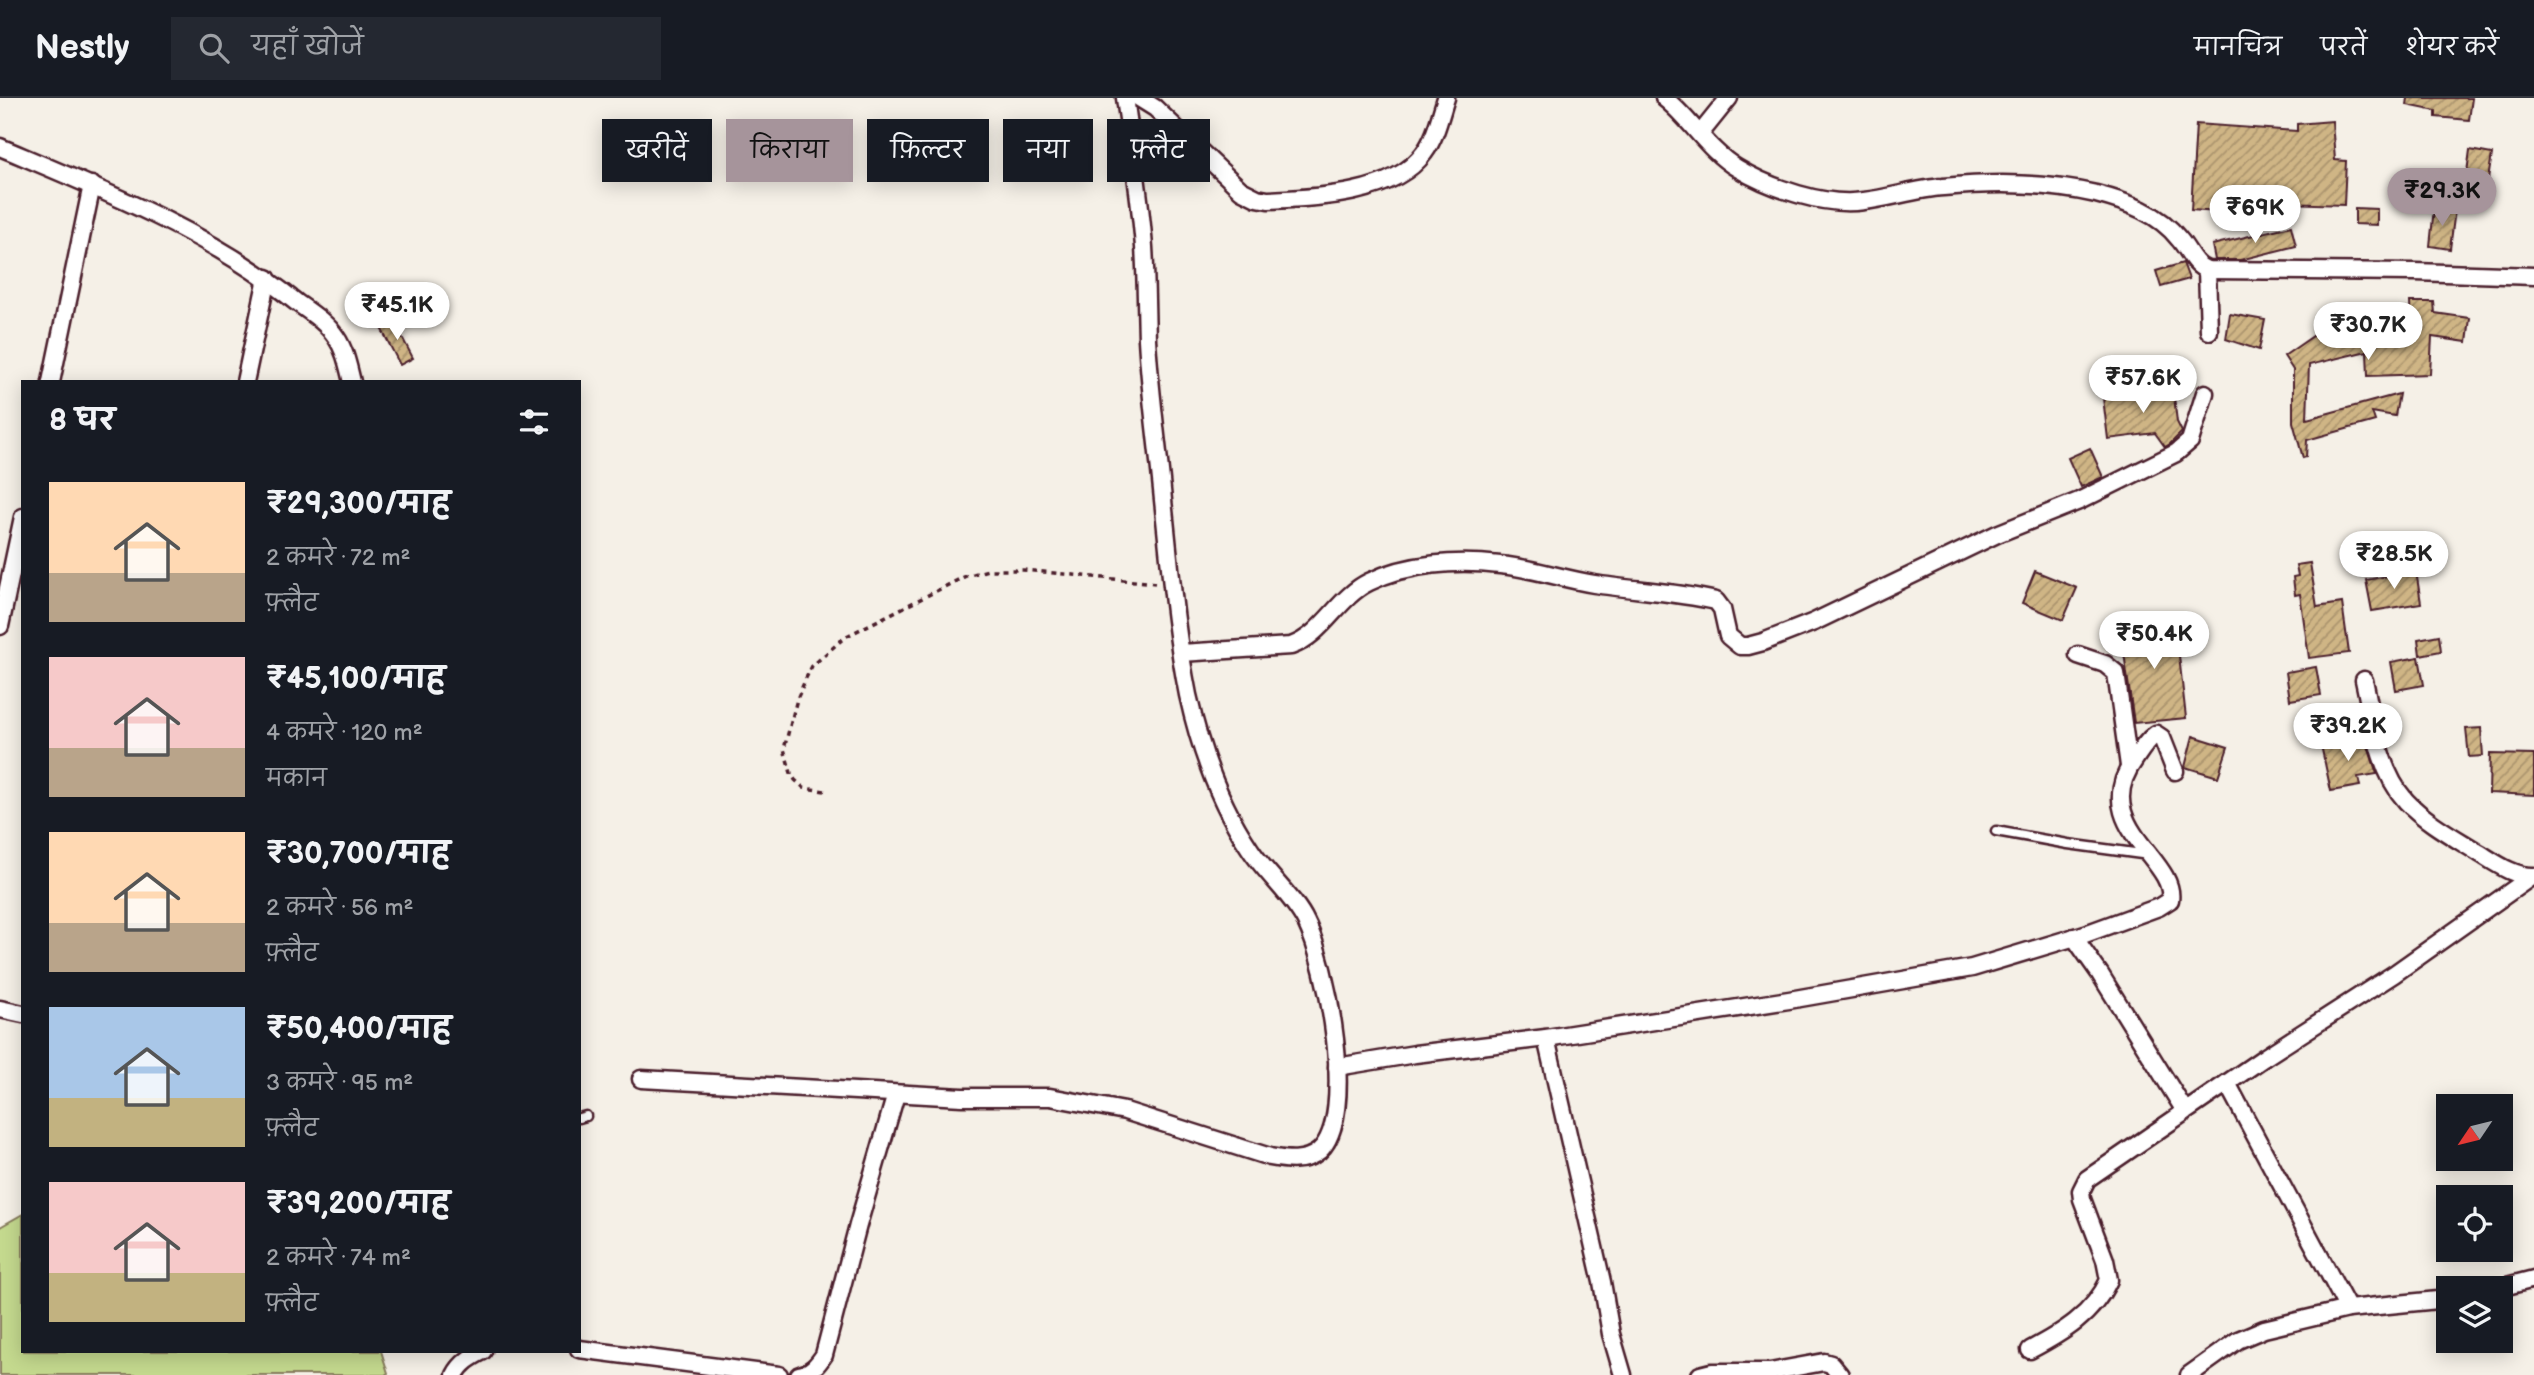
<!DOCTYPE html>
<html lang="hi">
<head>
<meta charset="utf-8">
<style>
	:root { --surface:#171b24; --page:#242831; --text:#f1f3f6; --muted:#9ea1a6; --line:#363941; --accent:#a6949b }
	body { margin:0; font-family:"Balsamiq Sans","Playpen Sans Deva",sans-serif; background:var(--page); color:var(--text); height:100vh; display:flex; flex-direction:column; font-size:26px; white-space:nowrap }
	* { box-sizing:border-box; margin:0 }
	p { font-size:23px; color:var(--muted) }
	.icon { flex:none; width:38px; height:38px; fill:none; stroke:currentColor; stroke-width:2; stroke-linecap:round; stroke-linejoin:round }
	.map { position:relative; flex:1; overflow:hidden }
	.sheet { position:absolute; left:21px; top:282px; width:560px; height:973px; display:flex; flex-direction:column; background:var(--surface); border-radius:0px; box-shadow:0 4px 18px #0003 }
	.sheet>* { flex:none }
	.top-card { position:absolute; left:602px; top:21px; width:665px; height:63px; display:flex; gap:14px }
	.needle { width:46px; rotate:235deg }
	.fabs { position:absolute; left:2436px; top:996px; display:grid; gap:14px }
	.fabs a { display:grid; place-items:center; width:77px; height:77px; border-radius:0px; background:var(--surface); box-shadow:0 4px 18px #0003; font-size:35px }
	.price { position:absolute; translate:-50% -60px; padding:0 16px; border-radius:24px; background:#fff; color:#222; font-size:23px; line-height:46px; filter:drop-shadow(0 2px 4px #0008) }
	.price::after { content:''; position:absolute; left:50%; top:42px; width:21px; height:16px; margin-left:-10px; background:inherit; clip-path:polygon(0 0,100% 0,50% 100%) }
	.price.current { background:var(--accent); color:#111 }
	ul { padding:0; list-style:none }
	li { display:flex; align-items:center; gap:21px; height:175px; padding:0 28px }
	li span { display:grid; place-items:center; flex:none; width:196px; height:140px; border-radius:0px; color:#555 }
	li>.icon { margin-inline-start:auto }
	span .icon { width:84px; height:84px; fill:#fffc; stroke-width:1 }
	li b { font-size:30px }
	h2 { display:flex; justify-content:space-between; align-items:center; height:84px; padding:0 28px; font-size:30px }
	.tag { padding:0 24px; border-radius:0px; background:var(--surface); box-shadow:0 4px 18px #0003; font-size:24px; line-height:63px }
	.tag.current { background:var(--accent); color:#111 }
	header { display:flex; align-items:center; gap:42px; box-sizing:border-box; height:98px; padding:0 35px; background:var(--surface); border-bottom:2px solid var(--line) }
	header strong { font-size:33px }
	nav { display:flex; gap:38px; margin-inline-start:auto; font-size:24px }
	.search { width:490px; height:63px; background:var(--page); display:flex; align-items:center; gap:18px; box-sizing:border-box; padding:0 24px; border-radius:0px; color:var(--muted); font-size:26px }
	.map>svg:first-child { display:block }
</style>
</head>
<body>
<header>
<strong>Nestly</strong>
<div class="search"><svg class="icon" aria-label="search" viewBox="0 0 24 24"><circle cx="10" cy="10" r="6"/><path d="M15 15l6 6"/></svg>यहाँ खोजें</div>
<nav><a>मानचित्र</a><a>परतें</a><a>शेयर करें</a></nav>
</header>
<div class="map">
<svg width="2534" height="1277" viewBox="0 0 2534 1277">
	<defs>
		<pattern id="building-hatch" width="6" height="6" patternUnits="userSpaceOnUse" patternTransform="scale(1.75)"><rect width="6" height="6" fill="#cfb585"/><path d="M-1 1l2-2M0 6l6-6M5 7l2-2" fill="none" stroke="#aa936d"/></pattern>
	</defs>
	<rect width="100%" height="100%" fill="#f5f0e7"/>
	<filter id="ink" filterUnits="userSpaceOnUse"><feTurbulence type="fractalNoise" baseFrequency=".0143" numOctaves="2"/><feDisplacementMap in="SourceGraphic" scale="14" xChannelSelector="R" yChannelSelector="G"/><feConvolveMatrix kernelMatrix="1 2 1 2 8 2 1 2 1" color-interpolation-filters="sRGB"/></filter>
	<g filter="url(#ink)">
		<polygon fill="#c4d98e" stroke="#877c5c" stroke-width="2" points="23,1116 23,1253 381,1253 388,1275 385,1277 0,1277 0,1129"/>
		<g fill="url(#building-hatch)" stroke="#4a1f2b" stroke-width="2">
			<polygon points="2408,0 2472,0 2469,22 2436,19 2436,13 2407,7"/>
			<polygon points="2332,23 2335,62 2346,63 2344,107 2286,105 2289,119 2191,112 2196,26 2297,33 2297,26"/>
			<polygon points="2470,52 2492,56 2485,101 2464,97"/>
			<polygon points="2355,110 2377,111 2377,127 2355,126"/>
			<polygon points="2434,110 2455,112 2450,151 2430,148"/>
			<polygon points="2291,128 2296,148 2240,162 2215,162 2212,147"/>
			<polygon points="2183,165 2189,181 2161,189 2156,173"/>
			<polygon points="2410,204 2434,204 2435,215 2470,220 2467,244 2432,239 2430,276 2368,278 2367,253 2309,267 2307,321 2399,296 2395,318 2372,314 2375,323 2307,342 2306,359 2303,360 2293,324 2293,272 2284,258 2320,233 2317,223 2350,215 2353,226 2411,224"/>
			<polygon points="2230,216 2265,222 2259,252 2226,241"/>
			<polygon points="393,222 413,260 400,267 380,228"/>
			<polygon points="2173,290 2177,324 2182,334 2170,346 2165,349 2155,335 2108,341 2103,300"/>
			<polygon points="2090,350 2103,379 2081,389 2068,360"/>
			<polygon points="2310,465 2317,509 2342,505 2349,555 2309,560 2300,496 2295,497 2293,479 2298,478 2296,467"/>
			<polygon points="2035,473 2077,490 2063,522 2022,505"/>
			<polygon points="2416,473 2421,505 2372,513 2366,482"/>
			<polygon points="2175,522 2186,620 2134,625 2120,527"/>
			<polygon points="2439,537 2441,553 2420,557 2418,541"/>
			<polygon points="2419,559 2424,587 2396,592 2391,564"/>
			<polygon points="2316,569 2321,597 2290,602 2286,574"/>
			<polygon points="2481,630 2483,658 2469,659 2466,631"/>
			<polygon points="2193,638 2228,649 2218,679 2185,669"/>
			<polygon points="2365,639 2377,676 2358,679 2360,688 2331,693 2321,647"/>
			<polygon points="2490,656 2534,657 2534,697 2489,695"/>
		</g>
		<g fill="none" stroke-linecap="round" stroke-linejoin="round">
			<g stroke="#4a1f2b" stroke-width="13">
				<g id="lane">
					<polyline points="1996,733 2068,746 2149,757"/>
					<polyline points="579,1020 586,1018"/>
				</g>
			</g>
			<g stroke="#4a1f2b" stroke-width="21">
				<g id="street">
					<path d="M 1139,0 L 1155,10 L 1241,92 L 1257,100 L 1268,102 C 1316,100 1394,97 1424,55 C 1436,39 1440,18 1446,0"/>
					<path d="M 1664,0 C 1691,21 1707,52 1737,70 C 1770,90 1825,109 1864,103 C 1890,100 1916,91 1943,89 C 1994,84 2046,84 2096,96 C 2127,104 2159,115 2179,141 C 2189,152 2193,167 2207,172 L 2415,174 L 2534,178"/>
					<polyline points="1700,36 1729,0"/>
					<path d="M 0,49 C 102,92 209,134 296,204 C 310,214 326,224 336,239 C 345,252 348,268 352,284"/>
					<polyline points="2207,172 2209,233"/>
					<polyline points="51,284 92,87"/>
					<polyline points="245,284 267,180"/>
					<polyline points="0,528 23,419"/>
					<path d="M 1181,555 L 1291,548 C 1323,537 1338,499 1369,484 C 1407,465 1458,462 1500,467 C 1532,470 1563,481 1594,486 C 1634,492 1676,494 1716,503 L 1722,511 L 1728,538 L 1740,548 L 1748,548 L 1763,544 L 1814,524 L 1997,436 L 2079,403 L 2176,355 L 2190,343 L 2205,295"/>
					<polyline points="2078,557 2105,566 2116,575 2129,668"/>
					<path d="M 2364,582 C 2373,622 2378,672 2406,703 C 2426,724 2452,738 2476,753 C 2493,763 2513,779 2534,778"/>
					<polyline points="2074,839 2100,876 2185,1013"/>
					<polyline points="0,911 23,916"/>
					<polyline points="1546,940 1602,1184 1611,1236 1623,1277"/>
					<path d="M 1337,969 L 1415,956 L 1546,940 L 1789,902 L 1972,870 L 2085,836 L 2159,809 L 2170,802 C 2177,761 2087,727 2135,661 C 2141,652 2147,642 2156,636 L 2162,640 L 2175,673"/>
					<path d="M 641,981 L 962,999 L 1050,999 L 1125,1013 L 1270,1059 C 1286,1062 1305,1065 1319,1053 C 1358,1018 1327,866 1306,824 C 1295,800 1265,775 1250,751 C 1219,705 1200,651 1188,597 C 1175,532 1170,467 1163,402 C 1158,349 1150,295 1147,241 C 1146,211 1146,180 1144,149 C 1140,99 1132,49 1125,0"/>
					<polyline points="2227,985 2348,1211"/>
					<polyline points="2499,1190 2534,1181"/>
					<polyline points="579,1251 779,1277"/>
					<path d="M 2030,1252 C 2062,1235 2093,1217 2109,1182 L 2105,1162 L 2082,1101 L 2081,1093 L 2087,1081 L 2265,959 L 2394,876 L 2531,779"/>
					<path d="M 455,1277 C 461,1265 471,1259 483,1253"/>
					<path d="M 799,1277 C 811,1275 818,1266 824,1257 L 858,1127 L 896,996"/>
					<polyline points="1700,1277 1712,1274 1770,1274 1824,1264 1831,1266 1840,1277"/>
					<polyline points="2189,1277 2238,1242 2264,1231 2348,1211 2448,1201"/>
				</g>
			</g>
			<polyline stroke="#4a1f2b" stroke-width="3.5" stroke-dasharray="5 5" stroke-linecap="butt" points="825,693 804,690 795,682 791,675 784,651 797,601 806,580 812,568 845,539 966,478 988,472 1023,472 1155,485"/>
			<use href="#lane" stroke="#fff" stroke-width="8"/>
			<use href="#street" stroke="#fff" stroke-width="16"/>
		</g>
	</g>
</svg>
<div class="fabs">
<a><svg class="needle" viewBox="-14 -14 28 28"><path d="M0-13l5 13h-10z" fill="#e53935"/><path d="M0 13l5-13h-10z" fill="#9ea1a6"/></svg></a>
<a><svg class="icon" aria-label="locate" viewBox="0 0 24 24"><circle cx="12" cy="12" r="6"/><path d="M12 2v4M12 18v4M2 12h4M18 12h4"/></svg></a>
<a><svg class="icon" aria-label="layers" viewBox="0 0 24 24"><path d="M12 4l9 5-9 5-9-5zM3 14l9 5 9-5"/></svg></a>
</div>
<b class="price current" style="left:2442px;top:130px">₹29.3K</b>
<b class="price" style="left:2255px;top:147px">₹69K</b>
<b class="price" style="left:397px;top:244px">₹45.1K</b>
<b class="price" style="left:2368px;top:264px">₹30.7K</b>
<b class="price" style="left:2143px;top:317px">₹57.6K</b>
<b class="price" style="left:2394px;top:493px">₹28.5K</b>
<b class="price" style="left:2154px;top:573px">₹50.4K</b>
<b class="price" style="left:2348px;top:665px">₹39.2K</b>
<div class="top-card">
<a class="tag">खरीदें</a>
<a class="tag current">किराया</a>
<a class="tag">फ़िल्टर</a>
<a class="tag">नया</a>
<a class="tag">फ़्लैट</a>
</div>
<section class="sheet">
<h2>8 घर<svg class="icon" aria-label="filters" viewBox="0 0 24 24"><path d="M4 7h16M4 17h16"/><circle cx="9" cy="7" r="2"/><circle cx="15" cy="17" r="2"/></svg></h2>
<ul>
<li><span style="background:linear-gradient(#ffd9b3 65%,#b9a48a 0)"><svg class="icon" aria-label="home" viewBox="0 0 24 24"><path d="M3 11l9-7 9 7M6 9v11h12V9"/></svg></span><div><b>₹29,300/माह</b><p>2 कमरे · 72 m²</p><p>फ़्लैट</p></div></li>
<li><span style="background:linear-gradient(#f6c9c9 65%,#b9a48a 0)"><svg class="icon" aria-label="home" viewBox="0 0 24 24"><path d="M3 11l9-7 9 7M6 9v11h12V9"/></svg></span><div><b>₹45,100/माह</b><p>4 कमरे · 120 m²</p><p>मकान</p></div></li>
<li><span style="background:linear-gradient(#ffd9b3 65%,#b9a48a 0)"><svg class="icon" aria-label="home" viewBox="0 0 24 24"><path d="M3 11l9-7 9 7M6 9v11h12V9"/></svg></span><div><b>₹30,700/माह</b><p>2 कमरे · 56 m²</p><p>फ़्लैट</p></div></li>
<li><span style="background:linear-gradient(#a9c7e8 65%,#c2b280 0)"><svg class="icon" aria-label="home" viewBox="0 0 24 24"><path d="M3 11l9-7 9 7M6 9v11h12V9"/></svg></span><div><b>₹50,400/माह</b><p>3 कमरे · 95 m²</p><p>फ़्लैट</p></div></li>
<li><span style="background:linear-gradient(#f6c9c9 65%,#c2b280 0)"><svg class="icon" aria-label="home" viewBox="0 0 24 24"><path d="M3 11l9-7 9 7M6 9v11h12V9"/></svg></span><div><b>₹39,200/माह</b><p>2 कमरे · 74 m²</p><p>फ़्लैट</p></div></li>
</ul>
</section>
</div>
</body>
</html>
